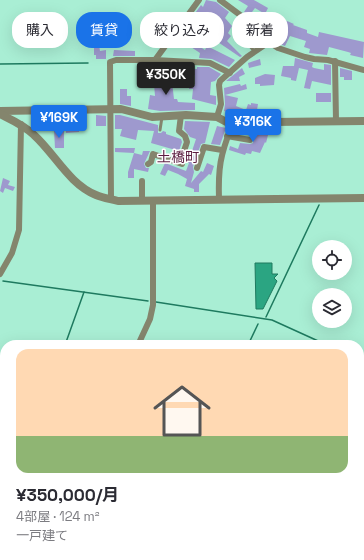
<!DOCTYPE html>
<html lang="ja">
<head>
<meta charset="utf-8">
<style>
	:root { --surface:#fff; --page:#f7f7f7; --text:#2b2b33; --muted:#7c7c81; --line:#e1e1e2; --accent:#1a73e8 }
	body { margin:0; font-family:"Space Grotesk","Noto Sans JP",sans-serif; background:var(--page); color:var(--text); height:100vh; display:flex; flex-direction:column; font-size:15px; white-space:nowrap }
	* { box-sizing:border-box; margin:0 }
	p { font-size:13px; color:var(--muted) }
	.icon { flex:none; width:22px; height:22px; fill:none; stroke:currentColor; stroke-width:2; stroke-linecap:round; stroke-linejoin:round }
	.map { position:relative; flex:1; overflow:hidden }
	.drawer { position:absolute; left:0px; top:340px; width:364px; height:220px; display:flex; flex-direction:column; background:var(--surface); border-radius:16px 16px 0 0; box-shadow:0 4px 16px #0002 }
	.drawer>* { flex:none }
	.top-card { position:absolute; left:12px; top:12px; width:340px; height:36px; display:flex; gap:8px }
	.buttons { position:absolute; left:312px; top:240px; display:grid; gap:8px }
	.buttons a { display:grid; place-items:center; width:40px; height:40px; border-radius:50%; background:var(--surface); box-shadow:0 4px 16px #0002; font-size:20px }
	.price { position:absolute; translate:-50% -34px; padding:0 9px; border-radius:4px; background:var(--accent); color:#fff; font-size:13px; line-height:26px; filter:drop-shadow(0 1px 2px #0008) }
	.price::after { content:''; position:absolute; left:50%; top:24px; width:12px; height:9px; margin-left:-6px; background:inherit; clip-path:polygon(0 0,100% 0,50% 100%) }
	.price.on { background:#222; color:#fff }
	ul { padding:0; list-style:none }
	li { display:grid; align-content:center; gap:8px; height:212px; padding:0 16px }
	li+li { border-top:1px solid var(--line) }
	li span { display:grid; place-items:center; height:124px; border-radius:12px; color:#555 }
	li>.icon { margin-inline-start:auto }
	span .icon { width:72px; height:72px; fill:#fffc; stroke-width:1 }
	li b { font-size:17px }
	.tag { padding:0 14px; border-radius:16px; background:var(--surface); box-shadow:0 4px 16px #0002; font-size:14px; line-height:36px }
	.tag.on { background:var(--accent); color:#fff }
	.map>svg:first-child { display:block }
</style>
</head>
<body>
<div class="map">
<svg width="364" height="560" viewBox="0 0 364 560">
	<rect width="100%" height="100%" fill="#a9eed4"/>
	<polygon fill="#2ba582" stroke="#1e7a5f" points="255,263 272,263 272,274 278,274 274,278 277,281 263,309 256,309"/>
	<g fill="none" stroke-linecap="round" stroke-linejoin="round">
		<g stroke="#1e7a5f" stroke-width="1.5">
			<polyline points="0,64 88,63"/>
			<polyline points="3,281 148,301"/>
			<polyline points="156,302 272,320 327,345"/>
			<polyline points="266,317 319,205"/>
			<polyline points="65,345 84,292"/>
			<polyline points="248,345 258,324"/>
			<polyline points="359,359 364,361"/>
			<polyline points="0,531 5,517"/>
			<polyline points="282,555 292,560"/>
			<polyline points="147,560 150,555"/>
		</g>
	</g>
	<g fill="#9e99ce">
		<polygon points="206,0 216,2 229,12 225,18 232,26 228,33 231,36 227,41 242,56 240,57 206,34 209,25 193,16 201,5 203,7"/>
		<polygon points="238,0 254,0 268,8 265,14 255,8 249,16 244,12 248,6"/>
		<polygon points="241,21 250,28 262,41 258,44 254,39 251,42 237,27"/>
		<polygon points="279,21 285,23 287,21 294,24 293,25 307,30 307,33 318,37 319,32 364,42 363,58 350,55 351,53 348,52 329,47 327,55 309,53 310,49 304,47 306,41 290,36 285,46 280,44 271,38"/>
		<polygon points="194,43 205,50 207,46 235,60 229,67 212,59 199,58 200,53 191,47"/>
		<polygon points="99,45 100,51 106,50 106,59 96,59 96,55 94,55 94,46"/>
		<polygon points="114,50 135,51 135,56 113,56"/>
		<polygon points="295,58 313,63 312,67 314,68 324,70 324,64 331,65 331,85 312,81 310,89 304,88 308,70 299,68 296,81 291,80 291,78 281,76 283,66 294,66"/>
		<polygon points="260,59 261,65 249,68 248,63"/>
		<polygon points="197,67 209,67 221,74 215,81 211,82 210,95 216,96 216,105 192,99 193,89 189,89 189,85 195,85 195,75 181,74 181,68 197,69"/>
		<polygon points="242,68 245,74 239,77 240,81 226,81"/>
		<polygon points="340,68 352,71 352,80 344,80 344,77 340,77"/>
		<polygon points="168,74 171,74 174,99 177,99 178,102 195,103 195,110 160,111 148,109 150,95 155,96 154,84 149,84 149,76 166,77"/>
		<polygon points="265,74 275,75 274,85 260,86 260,84 255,84 255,78"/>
		<polygon points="240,84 241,86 246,84 247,89 225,95 238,98 236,106 246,110 248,104 251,105 251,103 258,104 256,116 244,118 238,121 230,118 232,113 224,111 225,104 224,88"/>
		<polygon points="120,89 127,89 127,96 131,96 131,106 120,104"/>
		<rect x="316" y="93" width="15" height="9"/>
		<polygon points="73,115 80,115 79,132 66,133 66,119 74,117"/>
		<polygon points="96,115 106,116 106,126 96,126"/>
		<polygon points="115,115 120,115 158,125 158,133 161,133 163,131 166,132 166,134 181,139 182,142 179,151 151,143 154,131 138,130 136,140 120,136 122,129 115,129"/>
		<polygon points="185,121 210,122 205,143 201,144 197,155 191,154 196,139 190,137 184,129"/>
		<polygon points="217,126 226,128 220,145 211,144"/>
		<polygon points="254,127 260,127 260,128 269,131 266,143 265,142 260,153 252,151 251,154 246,153 245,155 229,150 230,146 238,149 240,143 250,144 253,143"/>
		<polygon points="54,130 64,130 64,148 55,148"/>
		<polygon points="115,148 135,148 134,153 142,155 143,151 150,151 144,164 146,168 149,168 148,172 134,169 134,178 128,178 128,172 134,153 115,152"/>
		<polygon points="188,153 196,157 193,167 194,172 191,183 201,171 203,172 207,163 214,166 211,175 209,174 199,184 199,192 194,192 194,189 185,186 187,179 178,174 168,170 165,176 160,174 165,163 186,171 189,163 185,161"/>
		<polygon points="3,178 10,181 8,185 15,187 13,191 5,188 3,193 0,191"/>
	</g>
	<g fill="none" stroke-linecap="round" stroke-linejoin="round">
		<g stroke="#84856d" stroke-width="3">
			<polyline points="234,28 255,52"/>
			<polyline points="164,60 165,74"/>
			<polyline points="160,130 162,117"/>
		</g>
		<g stroke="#84856d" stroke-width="6">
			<polyline points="220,0 259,29 269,42 278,48 305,57 314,59 328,60 364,70"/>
			<polyline points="155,60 210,63 230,73"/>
			<polyline points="335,61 336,121"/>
			<polyline points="217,117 221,104 219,85 220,81 247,57 269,42"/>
			<polyline points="227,136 250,140"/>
			<polyline points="180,163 187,142 185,136 179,131 181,115"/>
			<polyline points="148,164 151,162 153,154 182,164"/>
			<polyline points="197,168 204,147 222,150"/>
			<polyline points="142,181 142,201"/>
			<polyline points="111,199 110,62 116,60 155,60 199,0"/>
			<path d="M 219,200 C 218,168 220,156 232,125"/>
			<polyline points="0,274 12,253 19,230 21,124"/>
			<polyline points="138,345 150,319 153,305 153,202"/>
			<polyline points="37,560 39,555"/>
		</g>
		<g stroke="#84856d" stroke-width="8">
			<polyline points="0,111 121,109 152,117 186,115 217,117 232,125 238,127 253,121 272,122 364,121"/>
			<path d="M 0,114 C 12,120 24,125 34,135 C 55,154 69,184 96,195 C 103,198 111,199 118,201 L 364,198"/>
			<polyline points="0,559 1,560"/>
		</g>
	</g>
	<g text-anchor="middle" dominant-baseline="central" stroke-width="3" stroke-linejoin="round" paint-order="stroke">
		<g font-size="14" fill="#5c1e41" stroke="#fefefe">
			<text x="178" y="157">土橋町</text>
		</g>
	</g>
</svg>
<div class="buttons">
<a><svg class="icon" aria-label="locate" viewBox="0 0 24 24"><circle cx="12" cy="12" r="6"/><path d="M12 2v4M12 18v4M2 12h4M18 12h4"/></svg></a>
<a><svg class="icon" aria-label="layers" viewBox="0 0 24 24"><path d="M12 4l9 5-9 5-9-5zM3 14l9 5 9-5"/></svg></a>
</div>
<b class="price on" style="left:166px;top:96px">¥350K</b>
<b class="price" style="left:59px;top:139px">¥169K</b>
<b class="price" style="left:253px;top:143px">¥316K</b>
<div class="top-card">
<a class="tag">購入</a>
<a class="tag on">賃貸</a>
<a class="tag">絞り込み</a>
<a class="tag">新着</a>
</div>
<section class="drawer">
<ul>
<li><span style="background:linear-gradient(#ffd9b3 70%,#8fb573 0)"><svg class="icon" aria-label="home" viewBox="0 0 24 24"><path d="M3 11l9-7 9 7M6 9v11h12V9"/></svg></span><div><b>¥350,000/月</b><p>4部屋 · 124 m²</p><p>一戸建て</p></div></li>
</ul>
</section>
</div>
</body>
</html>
